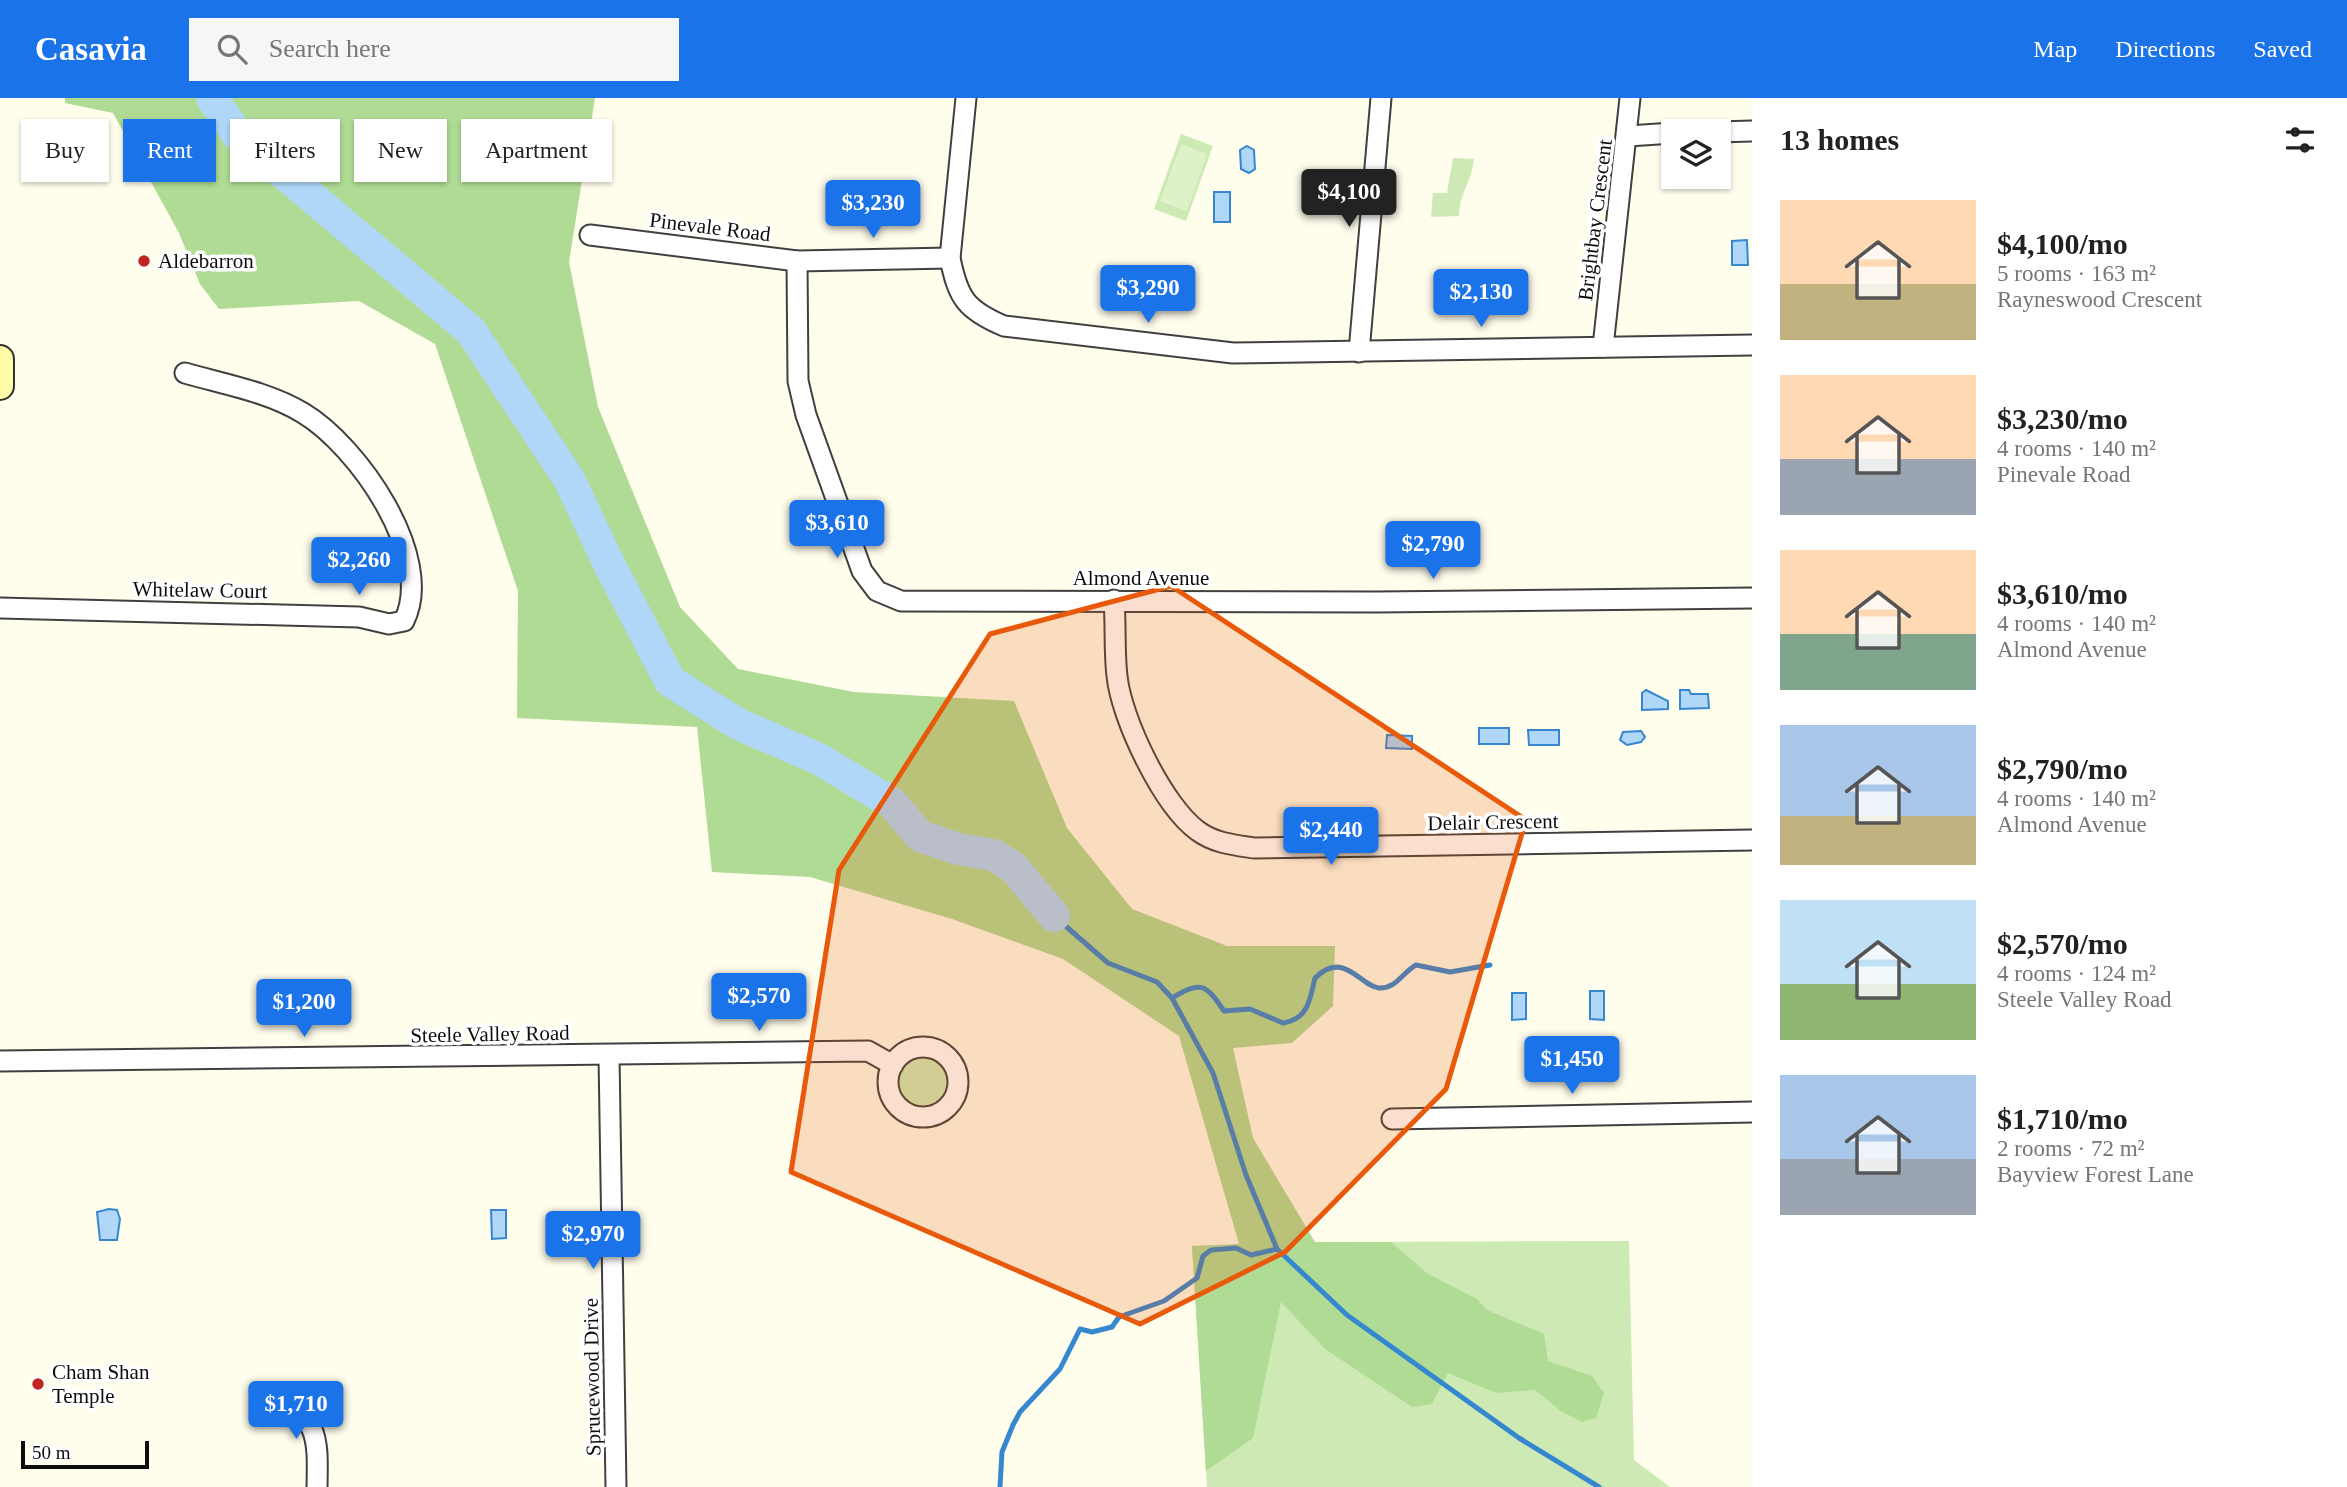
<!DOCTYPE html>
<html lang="en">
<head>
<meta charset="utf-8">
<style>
	:root { --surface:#fff; --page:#f6f6f6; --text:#222; --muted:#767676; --accent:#1a73e8 }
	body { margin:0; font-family:"Times New Roman",serif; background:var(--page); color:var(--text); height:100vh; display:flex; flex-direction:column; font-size:26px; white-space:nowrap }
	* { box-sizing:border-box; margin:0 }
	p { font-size:23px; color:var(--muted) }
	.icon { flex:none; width:38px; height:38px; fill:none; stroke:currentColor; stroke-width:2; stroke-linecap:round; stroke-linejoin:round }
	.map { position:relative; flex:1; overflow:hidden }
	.side { display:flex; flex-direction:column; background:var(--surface); width:595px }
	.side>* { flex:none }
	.hud { position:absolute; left:21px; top:21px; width:665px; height:63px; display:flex; gap:14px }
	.buttons { position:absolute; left:1661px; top:21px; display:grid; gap:14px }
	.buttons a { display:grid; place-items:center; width:70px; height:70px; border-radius:0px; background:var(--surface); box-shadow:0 2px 5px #0004; font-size:35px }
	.scale { position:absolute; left:21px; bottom:18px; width:128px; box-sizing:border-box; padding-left:7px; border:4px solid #0d0d0d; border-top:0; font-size:19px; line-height:24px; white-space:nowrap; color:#0d0d0d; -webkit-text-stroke:5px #fff; paint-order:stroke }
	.price { position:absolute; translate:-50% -60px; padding:0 16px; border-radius:7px; background:var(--accent); color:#fff; font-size:23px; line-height:46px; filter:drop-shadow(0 2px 4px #0008) }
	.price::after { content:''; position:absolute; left:50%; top:42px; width:21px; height:16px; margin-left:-10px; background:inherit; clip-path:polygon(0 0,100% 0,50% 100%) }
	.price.on { background:#222; color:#fff }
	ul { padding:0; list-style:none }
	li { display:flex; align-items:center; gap:21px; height:175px; padding:0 28px }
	li span { display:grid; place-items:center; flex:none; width:196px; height:140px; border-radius:0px; color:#555 }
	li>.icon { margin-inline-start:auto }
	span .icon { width:84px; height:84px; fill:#fffc; stroke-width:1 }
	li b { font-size:30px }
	h2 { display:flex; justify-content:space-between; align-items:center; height:84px; padding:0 28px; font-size:30px }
	.pill { padding:0 24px; border-radius:0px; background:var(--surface); box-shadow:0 2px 5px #0004; font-size:24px; line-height:63px }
	.pill.on { background:var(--accent); color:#fff }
	header { display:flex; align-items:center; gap:42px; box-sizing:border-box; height:98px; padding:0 35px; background:var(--accent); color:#fff }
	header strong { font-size:33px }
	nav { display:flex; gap:38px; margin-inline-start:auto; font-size:24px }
	.search { width:490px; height:63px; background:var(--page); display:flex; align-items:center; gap:18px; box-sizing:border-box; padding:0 24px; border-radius:0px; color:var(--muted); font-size:26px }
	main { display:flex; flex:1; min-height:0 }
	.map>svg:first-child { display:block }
</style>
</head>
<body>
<header>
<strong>Casavia</strong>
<div class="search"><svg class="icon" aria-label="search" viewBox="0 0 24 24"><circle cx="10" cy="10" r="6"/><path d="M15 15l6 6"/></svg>Search here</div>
<nav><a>Map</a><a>Directions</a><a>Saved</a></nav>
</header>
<main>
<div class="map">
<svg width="1752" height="1389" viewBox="0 0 1752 1389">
	<rect width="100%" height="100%" fill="#fffdec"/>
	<g fill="#cdeab5">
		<polygon points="1181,36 1213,48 1186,123 1154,111"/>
		<path d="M 1453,60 L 1474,61 C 1471,86 1460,93 1459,118 L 1431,119 L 1433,95 L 1447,95 Z"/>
		<circle cx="923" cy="984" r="25"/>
		<polygon points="1629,1143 1634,1362 1670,1389 1207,1389 1192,1148 1315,1144"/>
	</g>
	<polygon fill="#afdb94" points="65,0 595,0 569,164 598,309 680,509 738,571 854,594 1014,603 1067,730 1132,811 1227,848 1335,848 1333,908 1292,945 1233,950 1253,1040 1315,1144 1391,1144 1428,1176 1477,1201 1487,1212 1544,1236 1548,1263 1592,1278 1604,1295 1596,1320 1582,1324 1561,1313 1535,1292 1496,1295 1448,1275 1432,1306 1412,1309 1325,1251 1281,1204 1253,1340 1206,1373 1192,1148 1239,1146 1179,938 1063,861 952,821 810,779 712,774 697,629 517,620 518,493 435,246 359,203 219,211 200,186 179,135 113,15 65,5"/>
	<polygon fill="#dff1c7" points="1181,46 1207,56 1187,113 1160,103"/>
	<g fill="#b0d7f8" stroke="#3587d0" stroke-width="2">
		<polygon points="1247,48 1254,52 1255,71 1249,75 1241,71 1240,52"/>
		<rect x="1214" y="94" width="16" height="30"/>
		<polygon points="1747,142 1748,167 1732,167 1732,143"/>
		<polygon points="1646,592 1668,603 1668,611 1642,612 1642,595"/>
		<polygon points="1680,592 1689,592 1691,596 1708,596 1709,610 1680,611"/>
		<rect x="1479" y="630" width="30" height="16"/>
		<polygon points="1528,632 1559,632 1559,647 1529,647"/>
		<polygon points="1641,633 1645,639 1641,644 1627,647 1620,642 1623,634"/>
		<polygon points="1387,637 1412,638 1412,651 1386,650"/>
		<polygon points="1590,893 1604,893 1604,922 1590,921"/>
		<polygon points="1512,895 1526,895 1526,921 1512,922"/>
		<polygon points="109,1111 117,1112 120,1121 117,1142 100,1142 97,1114"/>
		<polygon points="491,1112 506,1112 506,1140 492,1141"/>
	</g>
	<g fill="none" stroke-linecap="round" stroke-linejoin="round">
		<g stroke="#3587d0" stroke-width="5">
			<path d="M 1054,818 L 1108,865 L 1157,884 L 1172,900 C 1201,883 1205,885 1224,913 L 1250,911 L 1283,925 C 1309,921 1310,900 1315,880 C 1344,851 1361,889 1379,890 C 1396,891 1403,874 1416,867 L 1450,874 L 1490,867"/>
			<polyline points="1172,900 1213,975 1246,1077 1277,1151 1347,1217 1519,1340 1599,1389"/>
			<polyline points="1000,1389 1002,1354 1013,1327 1020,1314 1060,1271 1080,1231 1092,1234 1112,1229 1119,1219 1164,1203 1197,1180 1203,1158 1211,1152 1236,1150 1251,1157 1277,1151"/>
		</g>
		<polyline stroke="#b0d7f8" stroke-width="32" points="212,0 237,36 471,233 569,381 610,468 670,583 738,626 819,661 892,705 920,738 958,751 994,757 1014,770 1054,818"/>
		<g stroke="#404040" stroke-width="23">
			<g id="minor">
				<path d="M 966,0 L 950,160 C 958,200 966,212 1004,228 L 1233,255 L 1752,247"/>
				<polyline points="1718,34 1752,33"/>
				<polyline points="1628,38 1673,35"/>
				<polyline points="590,137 797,163 950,160"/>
				<polyline points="797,163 798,283 806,317 862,473 877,493 901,503 1377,504 1752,500"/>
				<polyline points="1603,249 1630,0"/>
				<polyline points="1359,254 1381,0"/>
				<path d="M 1114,502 C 1116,527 1114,553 1117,578 C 1121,620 1163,708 1198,733 C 1214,745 1234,747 1254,750 L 1752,742"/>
				<path d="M 0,510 L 359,519 L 389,526 L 404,523 C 436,459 357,347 303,315 C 269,294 223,286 185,275"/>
				<circle cx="923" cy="984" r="35"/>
				<polyline points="609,958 616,1389"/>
				<polyline points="0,963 868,953 893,967"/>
				<polyline points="1392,1021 1752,1014"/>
				<path d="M 266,1298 C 320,1314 318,1341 317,1389"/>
			</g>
		</g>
		<g stroke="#2f2f2f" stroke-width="30">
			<polyline id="secondary" points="0,261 0,288"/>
		</g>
		<use href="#minor" stroke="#fff" stroke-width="19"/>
		<use href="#secondary" stroke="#fffca7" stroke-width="26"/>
	</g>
	<path fill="#e8590c" fill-opacity="0.2" stroke="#e8590c" stroke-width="5" stroke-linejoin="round" d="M 1171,488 L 1526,722 L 1446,991 L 1285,1154 L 1140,1226 L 791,1074 L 839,772 L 990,536 Z"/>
	<g fill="#c02621" stroke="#fff" stroke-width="2.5">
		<circle cx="144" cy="163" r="7"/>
		<circle cx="38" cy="1286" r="7"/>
	</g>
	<g text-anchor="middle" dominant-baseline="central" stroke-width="7" stroke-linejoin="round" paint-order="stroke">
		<g font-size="21" fill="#0d0d0d" stroke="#fff">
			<text transform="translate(1595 122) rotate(-83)">Brightbay Crescent</text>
			<text transform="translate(710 129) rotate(7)">Pinevale Road</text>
			<text x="1141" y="480">Almond Avenue</text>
			<text transform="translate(200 492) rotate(1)">Whitelaw Court</text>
			<text transform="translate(1493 724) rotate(-1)">Delair Crescent</text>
			<text transform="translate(490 936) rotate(-1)">Steele Valley Road</text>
			<text transform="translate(592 1279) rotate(-91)">Sprucewood Drive</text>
		</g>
		<g font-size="21" fill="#0d0d0d" stroke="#fff" text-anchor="start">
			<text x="158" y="163">Aldebarron</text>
			<text x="52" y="1274">Cham Shan<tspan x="52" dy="24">Temple</tspan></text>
		</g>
	</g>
</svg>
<div class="buttons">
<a><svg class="icon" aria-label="layers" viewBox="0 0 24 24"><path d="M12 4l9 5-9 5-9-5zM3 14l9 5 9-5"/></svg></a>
</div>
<div class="scale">50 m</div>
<b class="price on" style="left:1349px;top:131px">$4,100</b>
<b class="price" style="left:873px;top:142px">$3,230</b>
<b class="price" style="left:1148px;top:227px">$3,290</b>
<b class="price" style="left:1481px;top:231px">$2,130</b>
<b class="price" style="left:837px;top:462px">$3,610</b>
<b class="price" style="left:1433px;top:483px">$2,790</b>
<b class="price" style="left:359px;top:499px">$2,260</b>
<b class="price" style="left:1331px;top:769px">$2,440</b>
<b class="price" style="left:759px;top:935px">$2,570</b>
<b class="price" style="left:304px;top:941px">$1,200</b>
<b class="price" style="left:1572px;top:998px">$1,450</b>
<b class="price" style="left:593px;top:1173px">$2,970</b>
<b class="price" style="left:296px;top:1343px">$1,710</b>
<div class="hud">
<a class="pill">Buy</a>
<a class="pill on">Rent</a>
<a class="pill">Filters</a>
<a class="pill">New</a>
<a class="pill">Apartment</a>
</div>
</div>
<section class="side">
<h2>13 homes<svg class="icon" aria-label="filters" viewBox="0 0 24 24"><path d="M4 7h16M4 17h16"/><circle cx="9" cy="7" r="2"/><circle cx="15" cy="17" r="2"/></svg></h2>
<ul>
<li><span style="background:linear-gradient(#ffd9b3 60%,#c2b280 0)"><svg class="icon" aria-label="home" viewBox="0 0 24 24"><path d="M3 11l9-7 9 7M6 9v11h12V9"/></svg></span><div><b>$4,100/mo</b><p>5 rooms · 163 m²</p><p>Rayneswood Crescent</p></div></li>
<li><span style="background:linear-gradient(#ffd9b3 60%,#9aa5b1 0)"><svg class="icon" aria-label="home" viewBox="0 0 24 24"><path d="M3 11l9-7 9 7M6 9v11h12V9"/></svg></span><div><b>$3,230/mo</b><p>4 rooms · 140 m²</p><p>Pinevale Road</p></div></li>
<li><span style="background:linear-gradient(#ffd9b3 60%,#7fa58c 0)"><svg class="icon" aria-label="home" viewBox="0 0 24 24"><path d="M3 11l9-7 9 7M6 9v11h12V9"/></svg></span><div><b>$3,610/mo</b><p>4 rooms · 140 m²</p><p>Almond Avenue</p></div></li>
<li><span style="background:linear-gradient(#a9c7e8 65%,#c2b280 0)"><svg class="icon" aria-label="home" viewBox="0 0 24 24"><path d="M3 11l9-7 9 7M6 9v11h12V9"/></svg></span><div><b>$2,790/mo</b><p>4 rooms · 140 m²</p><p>Almond Avenue</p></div></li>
<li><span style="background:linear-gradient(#bfe0f5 60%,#8fb573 0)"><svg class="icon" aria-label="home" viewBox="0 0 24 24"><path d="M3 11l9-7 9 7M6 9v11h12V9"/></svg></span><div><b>$2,570/mo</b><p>4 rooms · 124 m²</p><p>Steele Valley Road</p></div></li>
<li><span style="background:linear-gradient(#a9c7e8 60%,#9aa5b1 0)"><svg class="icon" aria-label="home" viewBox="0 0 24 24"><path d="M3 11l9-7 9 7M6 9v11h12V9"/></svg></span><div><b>$1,710/mo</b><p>2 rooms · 72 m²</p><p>Bayview Forest Lane</p></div></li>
</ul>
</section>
</main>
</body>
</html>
